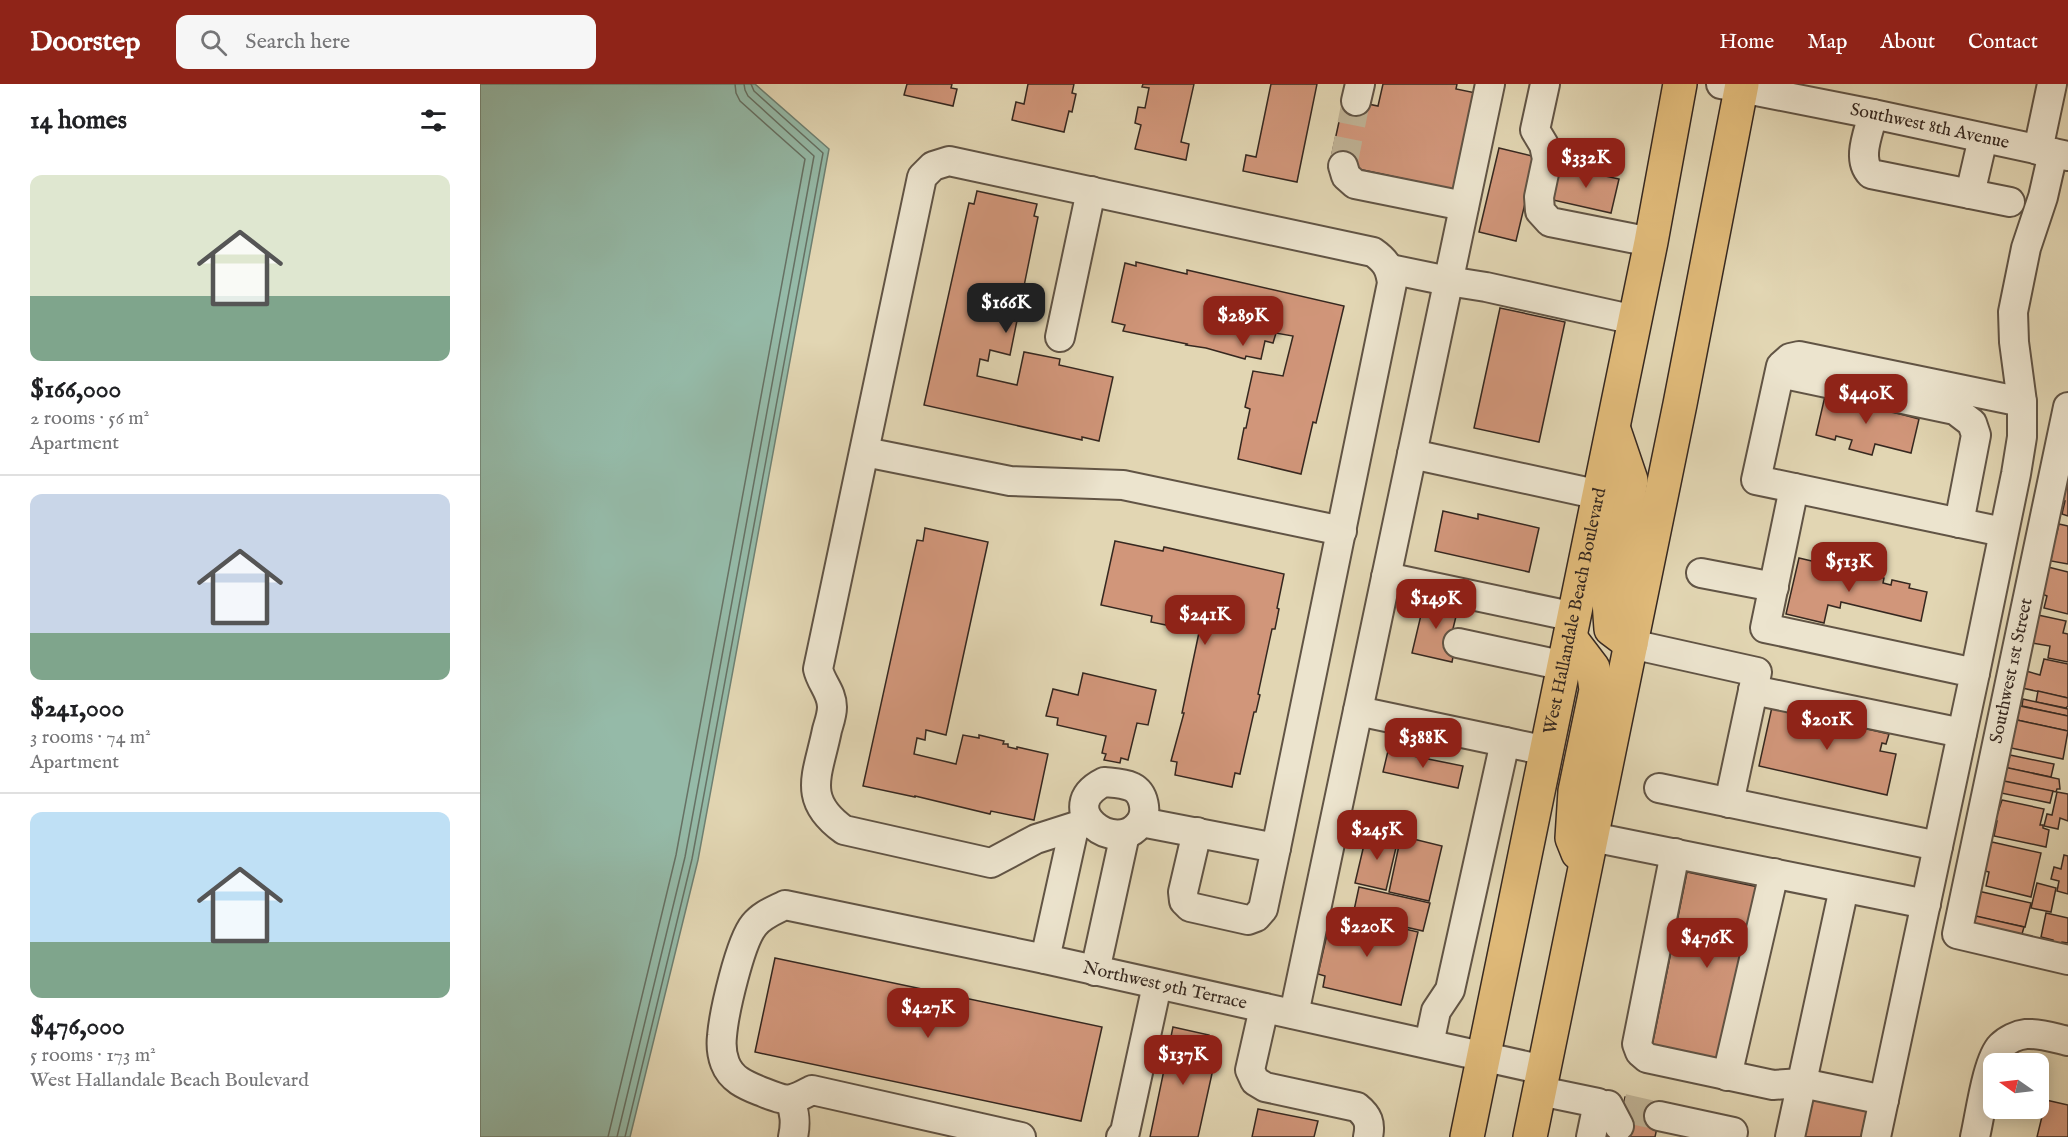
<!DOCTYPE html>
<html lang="en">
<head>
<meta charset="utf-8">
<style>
	:root { --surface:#fff; --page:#f6f6f6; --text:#202124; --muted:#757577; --line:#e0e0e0; --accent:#8f2418 }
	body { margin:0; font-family:"IM FELL English",serif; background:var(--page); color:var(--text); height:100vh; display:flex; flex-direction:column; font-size:22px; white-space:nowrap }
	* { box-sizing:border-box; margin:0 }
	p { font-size:20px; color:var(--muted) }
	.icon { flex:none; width:33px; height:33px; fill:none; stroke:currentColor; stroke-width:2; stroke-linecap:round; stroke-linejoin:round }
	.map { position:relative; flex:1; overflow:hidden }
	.panel { display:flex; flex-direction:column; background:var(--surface); width:480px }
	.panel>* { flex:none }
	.needle { width:39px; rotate:284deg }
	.tools { position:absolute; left:1503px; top:969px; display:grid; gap:12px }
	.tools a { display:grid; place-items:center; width:66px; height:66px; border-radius:12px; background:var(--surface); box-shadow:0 3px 15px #0003; font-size:30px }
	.price { position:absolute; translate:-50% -51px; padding:0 14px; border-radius:12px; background:var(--accent); color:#fff; font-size:20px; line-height:39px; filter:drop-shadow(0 2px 3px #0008) }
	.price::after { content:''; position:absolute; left:50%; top:36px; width:18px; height:14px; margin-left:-9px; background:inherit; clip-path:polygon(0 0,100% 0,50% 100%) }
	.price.on { background:#222; color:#fff }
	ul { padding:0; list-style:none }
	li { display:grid; align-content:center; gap:12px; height:318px; padding:0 30px }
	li+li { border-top:2px solid var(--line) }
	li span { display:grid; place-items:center; height:186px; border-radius:12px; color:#555 }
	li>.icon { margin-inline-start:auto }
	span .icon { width:108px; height:108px; fill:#fffc; stroke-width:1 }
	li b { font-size:26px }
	h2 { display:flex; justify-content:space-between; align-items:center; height:72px; padding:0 30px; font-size:26px }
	header { display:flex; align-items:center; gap:36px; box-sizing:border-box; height:84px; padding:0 30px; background:var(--accent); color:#fff }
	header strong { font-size:28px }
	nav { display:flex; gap:33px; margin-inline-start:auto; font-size:21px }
	.search { width:420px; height:54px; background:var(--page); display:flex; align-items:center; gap:15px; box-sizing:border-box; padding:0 21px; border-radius:12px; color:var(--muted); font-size:22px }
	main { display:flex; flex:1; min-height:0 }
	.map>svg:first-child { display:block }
</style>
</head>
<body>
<header>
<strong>Doorstep</strong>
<div class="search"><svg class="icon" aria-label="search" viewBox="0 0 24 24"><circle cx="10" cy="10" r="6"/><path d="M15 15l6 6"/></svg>Search here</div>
<nav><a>Home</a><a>Map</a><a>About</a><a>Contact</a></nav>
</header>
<main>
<section class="panel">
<h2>14 homes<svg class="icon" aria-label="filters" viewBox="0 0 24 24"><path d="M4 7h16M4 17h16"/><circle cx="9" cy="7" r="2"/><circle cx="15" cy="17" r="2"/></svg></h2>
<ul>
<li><span style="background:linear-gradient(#dfe7d0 65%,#7fa58c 0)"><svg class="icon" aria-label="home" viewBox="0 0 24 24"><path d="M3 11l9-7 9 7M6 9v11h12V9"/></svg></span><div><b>$166,000</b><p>2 rooms · 56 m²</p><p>Apartment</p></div></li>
<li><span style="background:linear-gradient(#c9d6e8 75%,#7fa58c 0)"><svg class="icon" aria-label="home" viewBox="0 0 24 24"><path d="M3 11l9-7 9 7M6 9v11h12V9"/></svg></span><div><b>$241,000</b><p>3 rooms · 74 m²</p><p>Apartment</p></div></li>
<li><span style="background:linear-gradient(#bfe0f5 70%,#7fa58c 0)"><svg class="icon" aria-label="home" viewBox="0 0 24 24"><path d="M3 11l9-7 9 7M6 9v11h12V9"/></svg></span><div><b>$476,000</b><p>5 rooms · 173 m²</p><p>West Hallandale Beach Boulevard</p></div></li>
</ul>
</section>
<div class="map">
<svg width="1588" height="1053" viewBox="0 0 1588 1053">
	<rect width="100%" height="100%" fill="#e2d6b3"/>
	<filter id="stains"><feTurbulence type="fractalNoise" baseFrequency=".00333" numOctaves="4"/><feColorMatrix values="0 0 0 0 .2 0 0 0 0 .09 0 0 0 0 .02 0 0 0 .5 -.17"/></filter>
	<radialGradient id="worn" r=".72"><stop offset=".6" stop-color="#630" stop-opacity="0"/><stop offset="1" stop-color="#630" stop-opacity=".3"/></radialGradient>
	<polygon fill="#95baa8" stroke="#6f8072" stroke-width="1.5" points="0,0 275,0 349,65 218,776 150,1053 0,1053"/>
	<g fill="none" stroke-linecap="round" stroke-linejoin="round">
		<g stroke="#667164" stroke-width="1.5">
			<polyline points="128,1053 196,771 325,75 260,17 256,9 255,0"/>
			<polyline points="137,1053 205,773 334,72 268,12 265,6 264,0"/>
			<polyline points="145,1053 212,775 343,69 274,7 271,0"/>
		</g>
	</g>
	<g fill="#d1967a" stroke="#362820" stroke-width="1.5">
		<polygon points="427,0 472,0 471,4 477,5 473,22 424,11"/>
		<polygon points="548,0 594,0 592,9 596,10 592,28 589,27 584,48 532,36 536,18 544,20"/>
		<polygon points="663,0 714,0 701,58 709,60 706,76 655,65 661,41 655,39 658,23 665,24 669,4 662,3"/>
		<polygon points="791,0 837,0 817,98 763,87 766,71 776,73"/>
		<polygon points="903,0 977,0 976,5 996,9 976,106 850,79 864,15 898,22"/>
		<polygon points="1019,64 1056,73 1036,157 999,148"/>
		<polygon points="1080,82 1139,95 1131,129 1073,116"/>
		<polygon points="497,107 557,120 554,132 558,133 530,271 510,266 508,277 500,275 497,292 537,301 544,268 580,275 579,281 633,293 619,357 602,353 602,356 444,321 489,119 494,120"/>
		<polygon points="656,178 707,190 707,186 864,222 836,339 833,338 821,390 758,375 764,344 766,344 770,325 765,323 773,287 803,292 813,252 796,249 793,259 785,257 781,275 766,272 765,275 726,264 706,261 707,260 643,247 645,241 632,238 645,179 656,182"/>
		<polygon points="1020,224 1085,238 1059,358 994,344"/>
		<polygon points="1345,312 1407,321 1405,326 1439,335 1431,369 1395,360 1392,371 1369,365 1372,356 1356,352 1355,356 1336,351"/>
		<polygon points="1588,390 1588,432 1582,430 1585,417 1581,417"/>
		<polygon points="963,427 998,435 998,430 1059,444 1049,488 955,467"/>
		<polygon points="1579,440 1588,442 1588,480 1571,477 1574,451 1576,452"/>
		<polygon points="445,444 508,458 466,651 446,646 445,656 437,654 434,670 476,680 483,651 499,654 499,651 524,657 523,660 528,660 528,663 537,665 537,663 568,670 554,736 511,727 510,730 435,712 435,713 383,702 437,456 443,457"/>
		<polygon points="635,457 683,467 684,463 804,490 797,524 799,525 795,545 792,545 778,610 780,611 776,628 774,628 760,690 755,689 752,703 695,691 697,678 691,677 704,629 702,629 721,539 743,544 745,535 751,536 755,522 713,512 706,542 686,537 686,541 671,538 672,532 621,521"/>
		<polygon points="1319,474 1404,494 1403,499 1411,501 1412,496 1430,500 1429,504 1447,508 1441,537 1361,518 1360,524 1348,521 1344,539 1306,530"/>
		<polygon points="1568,483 1588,488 1588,530 1564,524 1567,512 1562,510"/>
		<polygon points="945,514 979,520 970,557 976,558 972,578 932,569"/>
		<polygon points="1558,531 1586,537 1583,549 1588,550 1588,578 1568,574 1570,562 1552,559"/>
		<polygon points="1564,575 1588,580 1588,614 1542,604 1546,587 1560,591"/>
		<polygon points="603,589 676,606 668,641 657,639 648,676 641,674 640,679 624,676 626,670 622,669 626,652 577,641 578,634 566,632 573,605 598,611"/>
		<polygon points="1558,607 1588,614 1588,622 1586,624 1556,618"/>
		<polygon points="1543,615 1588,625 1588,632 1542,622"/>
		<polygon points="1540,622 1588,632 1588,647 1537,636"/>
		<polygon points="1292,623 1409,650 1406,660 1402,659 1400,667 1416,670 1407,711 1279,682"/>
		<polygon points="1537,636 1588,647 1583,675 1531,664"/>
		<polygon points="908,667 983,682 978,704 903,688"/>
		<polygon points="1530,671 1574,680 1571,693 1527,684"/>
		<polygon points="1524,683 1579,695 1580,705 1577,705 1576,708 1521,697"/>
		<polygon points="1524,697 1573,707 1570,719 1521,709"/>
		<polygon points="1577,708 1588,710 1588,737 1580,734 1578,745 1564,742 1567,730 1572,731"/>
		<polygon points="1522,716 1564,725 1560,741 1563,741 1563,744 1569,746 1566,763 1514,752 1517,737 1515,737"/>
		<polygon points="887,748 918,755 906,806 875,799"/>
		<polygon points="921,752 962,762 949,817 909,808"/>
		<polygon points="1512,758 1561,769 1551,813 1506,802 1509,788 1505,787 1506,784 1500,783 1505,760 1511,761"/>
		<polygon points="1584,771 1588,772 1588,810 1577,807 1579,797 1571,795 1574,783 1581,785"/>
		<polygon points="1207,788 1283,804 1246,982 1171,967"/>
		<polygon points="1557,799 1576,804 1571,828 1551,824"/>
		<polygon points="879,803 950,819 943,847 873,831"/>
		<polygon points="1498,807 1551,819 1545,843 1493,832"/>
		<polygon points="852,828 938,848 921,921 843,903 845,892 838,890"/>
		<polygon points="1566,829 1588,834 1588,859 1582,858 1581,862 1572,860 1573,856 1561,853"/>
		<polygon points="1496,832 1544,843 1540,857 1493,846"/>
		<polygon points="295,874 622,943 601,1037 275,968"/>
		<polygon points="693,943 729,951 725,974 735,976 718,1053 670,1053"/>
		<polygon points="1331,1010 1388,1021 1381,1053 1323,1053"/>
		<polygon points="1145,1013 1182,1020 1175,1053 1137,1053"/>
		<polygon points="1566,1016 1588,1021 1588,1053 1557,1053"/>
		<polygon points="778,1025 838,1037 834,1053 772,1053"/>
	</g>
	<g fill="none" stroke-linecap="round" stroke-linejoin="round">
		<g stroke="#c0b396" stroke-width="28" stroke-dasharray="28 14" stroke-linecap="butt">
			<polyline points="863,82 876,17"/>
			<polyline points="1143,1024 1179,1032"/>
		</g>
		<g stroke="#615445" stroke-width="32">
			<g id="minor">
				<polyline points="1065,0 1055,46 1064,61 1067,75 1059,113 1060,127 1070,138 1171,158"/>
				<path id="s1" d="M 1241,0 L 1393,30 L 1588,72"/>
				<polyline points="876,17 880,0"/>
				<path d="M 1393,30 C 1389,48 1376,75 1391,90 L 1530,118"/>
				<polyline points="1558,66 1572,0"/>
				<polyline points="863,82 866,92 875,100 984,122"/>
				<polyline points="1490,110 1503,54"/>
				<polyline points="910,185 968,197 1006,203 1155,236"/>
				<polyline points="580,253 611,107"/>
				<polyline points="1300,289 1475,326 1492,339 1496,351 1479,439"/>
				<polyline points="1588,323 1477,850 1588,876"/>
				<polyline points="385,368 530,397 643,401 862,447"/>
				<polyline points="932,370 1120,411"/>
				<polyline points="1314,404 1285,544 1495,589 1396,1053"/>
				<polyline points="1523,448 1276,396 1301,282 1310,274 1319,272 1542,318"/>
				<polyline points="1221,489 1294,503"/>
				<polyline points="906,493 1095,533"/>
				<polyline points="978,559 1085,582"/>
				<polyline points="1151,560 1277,588 1249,719"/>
				<polyline points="1495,589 1536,390 1542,353 1542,318 1534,258 1533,228 1546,164 1563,113 1573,69"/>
				<polyline points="1273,606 1482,649"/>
				<polyline points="878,627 1025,658"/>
				<path d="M 624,698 C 633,699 643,699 652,703 C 664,709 668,728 660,739 C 636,773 572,724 624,698 Z"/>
				<polyline points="1179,704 1458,762"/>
				<path d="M 609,738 L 556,755 L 511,779 L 364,746 C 321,715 338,691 347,646 C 349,639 352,631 352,623 C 352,608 341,599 338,585 L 442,93 L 453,82 L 469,77 L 893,168 C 906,177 910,184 912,199 L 796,764 L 661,738"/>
				<polyline points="717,748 703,808 704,817 710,823 768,836 776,833 783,825 796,764"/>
				<polyline points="1112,753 1446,820"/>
				<polyline points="1195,769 1157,960 1160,968 1167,974 1293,1001 1322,999 1404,1016"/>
				<polyline points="565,875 594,744"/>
				<polyline points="615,887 645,750"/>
				<path d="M 784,924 L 770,986 L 775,997 L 785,1003 L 877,1023 C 888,1032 891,1039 888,1053"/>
				<polyline points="814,930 1010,0"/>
				<polyline points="949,960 956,927 970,906 1025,658 1067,667"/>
				<polyline points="1247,992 1294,789"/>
				<polyline points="1060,1007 1118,1019 1111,1053"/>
				<path d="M 310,1016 C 315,1029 316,1039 313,1053"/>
				<polyline points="1128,1021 1139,1042"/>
				<polyline points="1179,1032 1253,1048 1252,1053"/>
				<path id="s2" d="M 541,1053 L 332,1006 C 326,1009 318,1014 311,1015 C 303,1017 288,1010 280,1007 C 265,1001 251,995 245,979 C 242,971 241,961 242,952 C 244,928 260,858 274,841 C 282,831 293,827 305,821 L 565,875 L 1064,986"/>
				<polyline points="641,1053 645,1048 677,901"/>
				<polyline points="1310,1053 1364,804"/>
				<path d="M 1495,1053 C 1500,1032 1507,976 1521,962 C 1527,956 1537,951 1546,950 C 1560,949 1574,954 1588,957"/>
			</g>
		</g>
		<g stroke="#362820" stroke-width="36">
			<g id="major">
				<polyline points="1134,346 1151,396 1139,467 1129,517 1131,545 1151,560"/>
				<polyline points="1091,555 1113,584 1116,606 1095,707 1092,754 1098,769"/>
				<path id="s3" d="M 987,1053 L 1171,158 L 1200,0"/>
				<polyline points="1050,1053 1200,320 1262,0"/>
			</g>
		</g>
		<use href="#minor" stroke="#ece4ce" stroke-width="28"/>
		<use href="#major" stroke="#e1bb7a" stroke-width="33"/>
	</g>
	<g text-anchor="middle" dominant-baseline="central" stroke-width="4.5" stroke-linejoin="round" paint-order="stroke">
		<g font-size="18" fill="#362820" stroke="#ece4ce">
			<text stroke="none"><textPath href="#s1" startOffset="213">Southwest 8th Avenue</textPath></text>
			<text stroke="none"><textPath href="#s3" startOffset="537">West Hallandale Beach Boulevard</textPath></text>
			<text transform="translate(1532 587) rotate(-78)">Southwest 1st Street</text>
			<text stroke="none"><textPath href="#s2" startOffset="885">Northwest 9th Terrace</textPath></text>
		</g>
	</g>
	<rect width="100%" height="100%" filter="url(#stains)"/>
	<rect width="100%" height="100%" fill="url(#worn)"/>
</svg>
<div class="tools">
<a><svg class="needle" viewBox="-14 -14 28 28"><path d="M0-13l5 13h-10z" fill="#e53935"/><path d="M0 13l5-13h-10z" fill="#757577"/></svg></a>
</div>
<b class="price" style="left:1106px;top:105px">$332K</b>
<b class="price on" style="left:526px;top:250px">$166K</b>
<b class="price" style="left:763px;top:263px">$289K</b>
<b class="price" style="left:1386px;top:341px">$440K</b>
<b class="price" style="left:1369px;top:509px">$513K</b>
<b class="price" style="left:956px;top:546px">$149K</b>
<b class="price" style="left:725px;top:562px">$241K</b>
<b class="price" style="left:1347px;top:667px">$201K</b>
<b class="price" style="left:943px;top:685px">$388K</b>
<b class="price" style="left:897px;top:777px">$245K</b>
<b class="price" style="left:887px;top:874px">$220K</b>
<b class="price" style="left:1227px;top:885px">$476K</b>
<b class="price" style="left:448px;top:955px">$427K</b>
<b class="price" style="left:703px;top:1002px">$137K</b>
</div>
</main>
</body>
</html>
